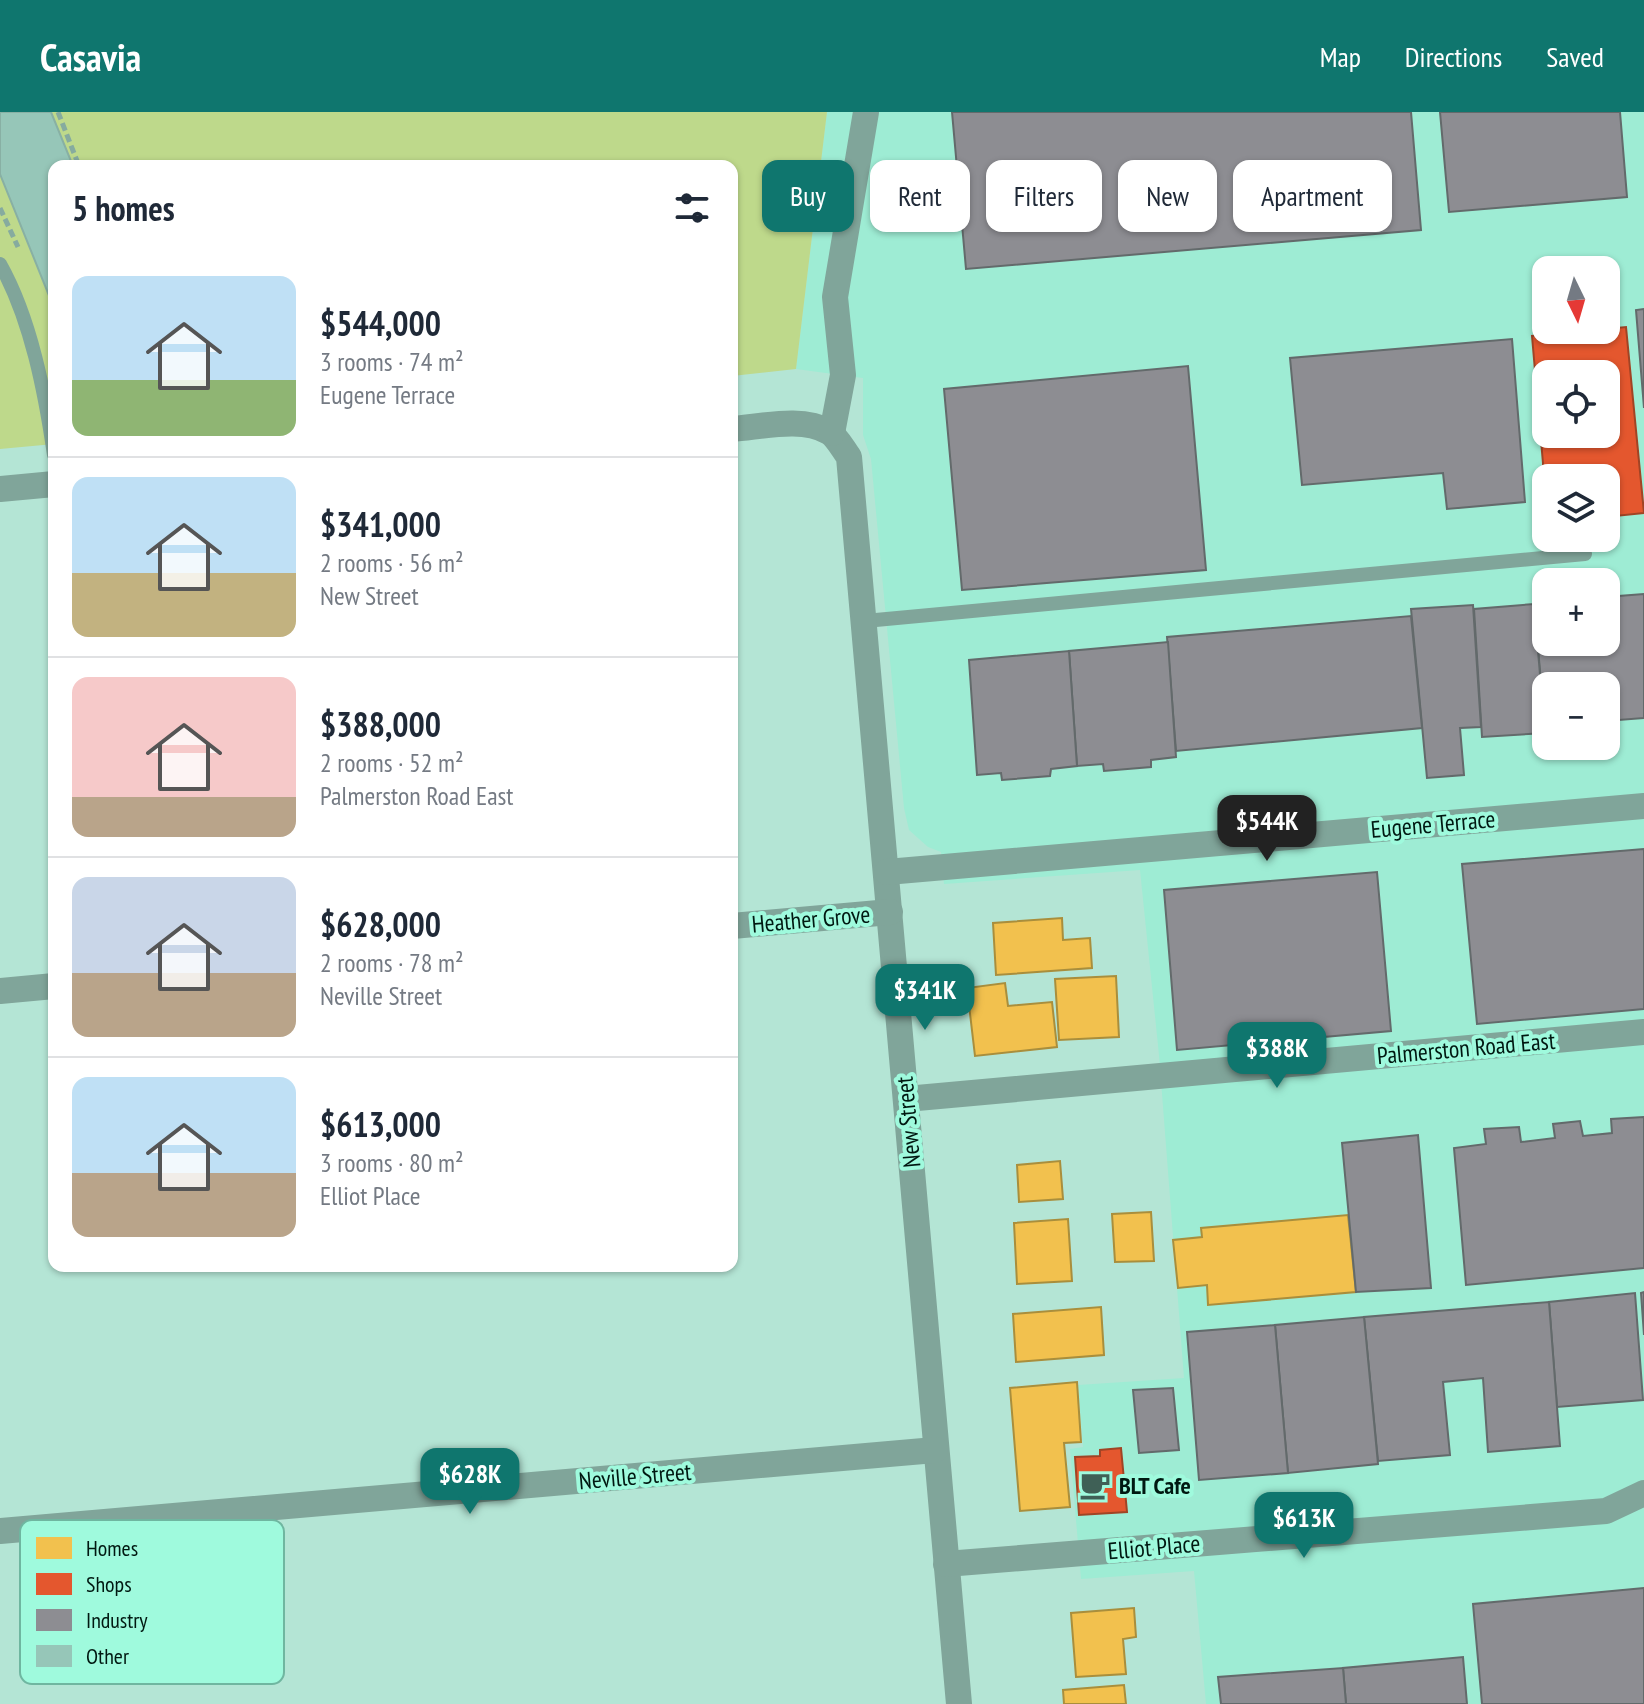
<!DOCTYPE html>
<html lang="en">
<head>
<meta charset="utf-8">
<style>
	:root { --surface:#fff; --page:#f2f2f3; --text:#1f2937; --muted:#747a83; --line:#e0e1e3; --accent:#0f766e }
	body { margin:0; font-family:"PT Sans Narrow",sans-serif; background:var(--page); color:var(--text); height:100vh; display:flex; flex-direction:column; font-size:30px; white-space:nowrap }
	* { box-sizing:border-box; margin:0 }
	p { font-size:26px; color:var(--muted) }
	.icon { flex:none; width:44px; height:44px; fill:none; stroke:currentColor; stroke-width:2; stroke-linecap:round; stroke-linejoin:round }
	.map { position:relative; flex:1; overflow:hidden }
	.details { position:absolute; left:48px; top:48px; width:690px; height:1112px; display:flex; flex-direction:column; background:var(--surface); border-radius:16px; box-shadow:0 2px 6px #0004 }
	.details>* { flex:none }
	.banner { position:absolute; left:762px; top:48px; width:760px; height:72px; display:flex; gap:16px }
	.needle { width:52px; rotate:175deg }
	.controls { position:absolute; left:1532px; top:144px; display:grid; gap:16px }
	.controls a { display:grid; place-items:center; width:88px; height:88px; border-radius:16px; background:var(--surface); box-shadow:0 2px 6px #0004; font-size:40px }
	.price { position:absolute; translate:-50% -68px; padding:0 18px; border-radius:16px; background:var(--accent); color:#fff; font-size:26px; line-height:52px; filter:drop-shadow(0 2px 4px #0008) }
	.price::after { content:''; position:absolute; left:50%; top:48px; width:24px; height:18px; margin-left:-12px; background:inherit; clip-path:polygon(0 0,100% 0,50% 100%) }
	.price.active { background:#222; color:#fff }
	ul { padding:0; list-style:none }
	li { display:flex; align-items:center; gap:24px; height:200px; padding:0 24px }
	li+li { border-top:2px solid var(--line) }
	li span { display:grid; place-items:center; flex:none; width:224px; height:160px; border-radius:16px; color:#555 }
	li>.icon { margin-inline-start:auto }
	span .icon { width:96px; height:96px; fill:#fffc; stroke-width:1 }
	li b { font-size:34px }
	h2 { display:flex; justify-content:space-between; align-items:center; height:96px; padding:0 24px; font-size:34px }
	.tag { padding:0 28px; border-radius:16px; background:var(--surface); box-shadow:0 2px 6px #0004; font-size:28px; line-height:72px }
	.tag.active { background:var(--accent); color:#fff }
	header { display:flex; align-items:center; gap:48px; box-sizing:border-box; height:112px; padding:0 40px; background:var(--accent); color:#fff }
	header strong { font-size:38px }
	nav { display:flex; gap:44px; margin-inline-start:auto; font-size:28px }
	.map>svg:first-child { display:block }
</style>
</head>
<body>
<header>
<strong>Casavia</strong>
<nav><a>Map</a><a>Directions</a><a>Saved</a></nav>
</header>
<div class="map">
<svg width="1644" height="1592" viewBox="0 0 1644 1592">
	<rect width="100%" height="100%" fill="#b4e5d5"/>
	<path fill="#9eecd4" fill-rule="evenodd" d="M 827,0 L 1644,0 L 1644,1592 L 1206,1592 L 1194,1459 L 1081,1467 L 1070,1337 L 1083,1335 L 1078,1273 L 1184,1266 L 1159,943 L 1140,758 L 944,772 L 941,740 L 928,735 L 909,718 L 904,696 L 871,347 L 863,323 L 863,266 L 796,257 ZM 1546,158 L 1606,158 L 1606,218 L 1546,218 ZM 1546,262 L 1606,262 L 1606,322 L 1546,322 ZM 1546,366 L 1606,366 L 1606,426 L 1546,426 ZM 1546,470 L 1606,470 L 1606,530 L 1546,530 ZM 1546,574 L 1606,574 L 1606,634 L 1546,634 Z"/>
	<polygon fill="#bed98b" points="0,0 827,0 796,257 732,264 732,54 54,54 54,332 0,337"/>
	<g fill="#f2c14e" stroke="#a98e3c" stroke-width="2">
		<polygon points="1062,806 1063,828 1090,826 1092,856 996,863 993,811"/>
		<polygon points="1116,864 1119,925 1059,928 1055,867"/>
		<polygon points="1005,871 1008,894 1052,890 1057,935 975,944 967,876"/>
		<polygon points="1060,1049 1063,1087 1019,1090 1017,1053"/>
		<polygon points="1151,1100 1154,1149 1115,1150 1112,1102"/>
		<polygon points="1348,1103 1356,1180 1208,1193 1207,1173 1178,1176 1173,1128 1202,1125 1201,1116"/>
		<polygon points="1068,1107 1072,1169 1017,1172 1014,1111"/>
		<polygon points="1101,1195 1104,1243 1016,1250 1013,1202"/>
		<polygon points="1077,1270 1081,1330 1064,1331 1070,1395 1020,1399 1010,1276"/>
		<polygon points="1134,1496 1136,1525 1123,1527 1126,1562 1076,1565 1071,1501"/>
		<polygon points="1124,1573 1126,1592 1064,1592 1063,1578"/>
	</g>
	<g fill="#e4572e" stroke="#a04425" stroke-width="2" fill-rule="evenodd">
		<path d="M 1626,215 L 1644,401 L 1606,405 L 1606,366 L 1546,366 L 1546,386 L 1532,224 ZM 1546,262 L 1606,262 L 1606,322 L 1546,322 Z"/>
		<polygon points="1121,1336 1127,1400 1079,1403 1075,1345 1100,1344 1100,1338"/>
	</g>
	<g fill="#8d8d92" stroke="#636a6b" stroke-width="2">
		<polygon points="952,0 1411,0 1421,118 966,157"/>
		<polygon points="1440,0 1620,0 1627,85 1449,100"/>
		<polygon points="1644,197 1644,296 1636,198"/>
		<polygon points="1512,227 1525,390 1447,397 1443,361 1302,373 1290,246"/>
		<polygon points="1188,254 1206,458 962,478 944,277"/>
		<polygon points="1644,482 1644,606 1606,609 1606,574 1546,574 1545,614 1534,492 1546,491 1546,530 1606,530 1606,485"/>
		<polygon points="1534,492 1545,621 1482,625 1474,497"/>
		<polygon points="1473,493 1481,615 1460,616 1464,663 1427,666 1411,497"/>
		<polygon points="1411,504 1422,616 1176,639 1167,525"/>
		<polygon points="1168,530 1176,645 1151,648 1151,655 1104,659 1103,652 1077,654 1069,539"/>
		<polygon points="1069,539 1077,654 1051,657 1050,664 1002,668 1001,661 977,663 969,548"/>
		<polygon points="1644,737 1644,897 1477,912 1462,752"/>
		<polygon points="1377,760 1391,919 1177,938 1164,778"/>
		<polygon points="1644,1005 1644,1156 1466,1173 1454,1036 1486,1032 1484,1017 1519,1015 1521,1030 1555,1026 1553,1012 1580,1009 1583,1024 1612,1021 1611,1007"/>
		<polygon points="1418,1023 1431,1176 1356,1180 1342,1031"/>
		<polygon points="1644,1180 1644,1223 1641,1181"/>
		<polygon points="1635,1181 1643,1288 1557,1295 1549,1190"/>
		<polygon points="1549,1190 1560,1334 1488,1340 1483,1266 1443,1270 1450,1343 1378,1349 1364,1205"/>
		<polygon points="1364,1205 1378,1352 1288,1361 1275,1213"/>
		<polygon points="1275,1213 1288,1361 1199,1368 1187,1220"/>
		<polygon points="1173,1276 1179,1338 1139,1341 1133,1278"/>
		<polygon points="1644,1476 1644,1592 1482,1592 1473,1492"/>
		<polygon points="1463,1545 1467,1592 1346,1592 1343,1556"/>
		<polygon points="1343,1556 1346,1592 1221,1592 1218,1565"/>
	</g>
	<polygon fill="#96c6b8" stroke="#88b0a4" stroke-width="2" points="0,0 51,0 73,54 54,54 54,185 50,186 0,62"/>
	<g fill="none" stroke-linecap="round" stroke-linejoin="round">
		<g stroke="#86ab9f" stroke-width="5" stroke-dasharray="8 4" stroke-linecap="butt">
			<polyline points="58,0 79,54"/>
			<polyline points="0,96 18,135"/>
		</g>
		<g stroke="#80a59a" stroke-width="14">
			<path d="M 0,152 C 31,207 45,281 54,343"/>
			<polyline points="865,509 1585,442"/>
		</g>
		<g stroke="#80a59a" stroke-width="26">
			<path d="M 732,317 C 761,315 802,304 829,320 C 837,325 843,337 849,345 L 959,1592"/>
			<polyline points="832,321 843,263 835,185 866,0"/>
			<polyline points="0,377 54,372"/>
			<polyline points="887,760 1644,694"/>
			<polyline points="732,814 890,800"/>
			<polyline points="0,879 54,874"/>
			<polyline points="906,987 1644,920"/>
			<polyline points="0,1419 935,1338"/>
			<polyline points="946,1452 1606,1399 1644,1381"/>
		</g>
	</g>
	<defs>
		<g id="cafe-bare" transform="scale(2.4)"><path d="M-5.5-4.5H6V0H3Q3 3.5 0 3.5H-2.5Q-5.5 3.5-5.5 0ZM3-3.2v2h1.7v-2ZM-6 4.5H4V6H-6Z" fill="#3f6056" stroke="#9ffadd" stroke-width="2.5" paint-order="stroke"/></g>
	</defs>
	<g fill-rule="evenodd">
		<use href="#cafe-bare" x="1095" y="1373"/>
	</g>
	<g text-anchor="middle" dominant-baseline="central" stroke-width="8" stroke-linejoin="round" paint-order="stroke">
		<g font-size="24" fill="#001811" stroke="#9ffadd">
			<text transform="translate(1433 712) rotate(-5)">Eugene Terrace</text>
			<text transform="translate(811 807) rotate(-5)">Heather Grove</text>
			<text transform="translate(1466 936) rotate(-5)">Palmerston Road East</text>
			<text transform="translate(908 1010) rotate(-95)">New Street</text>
			<text transform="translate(635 1364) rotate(-5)">Neville Street</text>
			<text transform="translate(1154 1435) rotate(-5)">Elliot Place</text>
		</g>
		<g font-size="24" font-weight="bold" fill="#001811" stroke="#9ffadd" text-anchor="start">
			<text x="1119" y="1373">BLT Cafe</text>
		</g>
	</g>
	<rect x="20" y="1408" width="264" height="164" rx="12" fill="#9ffadd" stroke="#6fb6a0" stroke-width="2"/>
	<rect x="36" y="1425" width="36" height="22" fill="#f2c14e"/>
	<rect x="36" y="1461" width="36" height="22" fill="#e4572e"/>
	<rect x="36" y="1497" width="36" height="22" fill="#8d8d92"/>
	<rect x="36" y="1533" width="36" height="22" fill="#96c6b8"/>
	<g font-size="22" fill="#001811">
		<text x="86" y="1444">Homes</text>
		<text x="86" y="1480">Shops</text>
		<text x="86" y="1516">Industry</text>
		<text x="86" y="1552">Other</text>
	</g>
</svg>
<div class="controls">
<a><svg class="needle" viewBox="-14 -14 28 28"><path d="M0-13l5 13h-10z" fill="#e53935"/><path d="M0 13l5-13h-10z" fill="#747a83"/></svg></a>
<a><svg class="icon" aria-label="locate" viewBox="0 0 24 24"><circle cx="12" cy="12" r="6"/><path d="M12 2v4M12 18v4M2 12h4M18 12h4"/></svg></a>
<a><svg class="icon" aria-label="layers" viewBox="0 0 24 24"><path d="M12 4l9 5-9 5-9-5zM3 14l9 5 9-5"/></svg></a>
<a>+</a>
<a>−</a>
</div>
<b class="price active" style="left:1267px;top:751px">$544K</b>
<b class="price" style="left:925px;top:920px">$341K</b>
<b class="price" style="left:1277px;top:978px">$388K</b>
<b class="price" style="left:470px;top:1404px">$628K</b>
<b class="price" style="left:1304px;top:1448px">$613K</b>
<div class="banner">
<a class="tag active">Buy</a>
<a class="tag">Rent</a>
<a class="tag">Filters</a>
<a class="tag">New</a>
<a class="tag">Apartment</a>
</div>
<section class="details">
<h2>5 homes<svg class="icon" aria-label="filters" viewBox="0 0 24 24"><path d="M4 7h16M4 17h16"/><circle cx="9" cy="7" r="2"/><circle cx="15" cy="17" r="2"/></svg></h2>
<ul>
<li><span style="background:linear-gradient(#bfe0f5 65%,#8fb573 0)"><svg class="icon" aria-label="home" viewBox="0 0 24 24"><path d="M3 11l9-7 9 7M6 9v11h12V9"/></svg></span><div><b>$544,000</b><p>3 rooms · 74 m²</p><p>Eugene Terrace</p></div></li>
<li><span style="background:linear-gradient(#bfe0f5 60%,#c2b280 0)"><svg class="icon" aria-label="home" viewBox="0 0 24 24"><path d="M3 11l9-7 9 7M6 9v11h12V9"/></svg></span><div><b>$341,000</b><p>2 rooms · 56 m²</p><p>New Street</p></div></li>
<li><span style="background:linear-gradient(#f6c9c9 75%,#b9a48a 0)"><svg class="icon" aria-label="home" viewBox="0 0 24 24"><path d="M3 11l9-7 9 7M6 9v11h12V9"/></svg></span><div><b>$388,000</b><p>2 rooms · 52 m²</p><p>Palmerston Road East</p></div></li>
<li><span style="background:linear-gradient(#c9d6e8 60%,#b9a48a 0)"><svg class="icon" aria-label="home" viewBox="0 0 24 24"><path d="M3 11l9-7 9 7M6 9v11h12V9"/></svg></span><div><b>$628,000</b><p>2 rooms · 78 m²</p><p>Neville Street</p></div></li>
<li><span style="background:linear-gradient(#bfe0f5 60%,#b9a48a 0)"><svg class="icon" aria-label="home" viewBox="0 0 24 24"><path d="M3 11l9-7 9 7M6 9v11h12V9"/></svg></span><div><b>$613,000</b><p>3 rooms · 80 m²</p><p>Elliot Place</p></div></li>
</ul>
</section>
</div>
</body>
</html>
